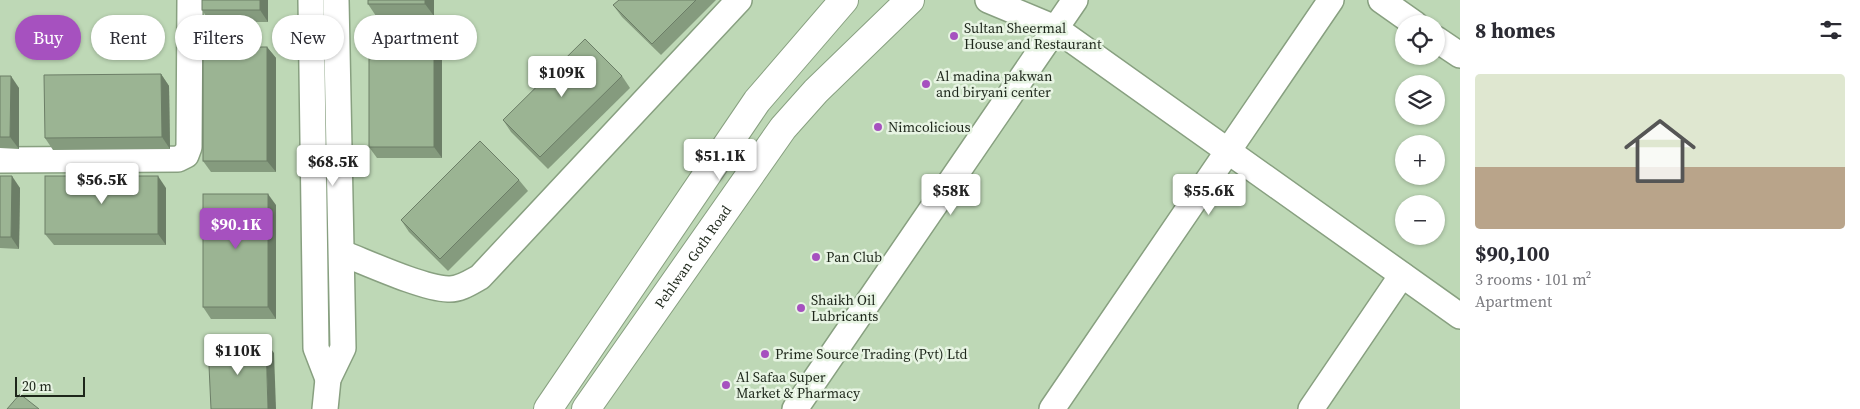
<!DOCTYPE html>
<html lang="en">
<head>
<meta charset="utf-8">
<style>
	:root { --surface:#fff; --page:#f2f2f3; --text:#2b2b33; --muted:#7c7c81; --accent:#a651bf }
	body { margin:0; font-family:"Source Serif 4",serif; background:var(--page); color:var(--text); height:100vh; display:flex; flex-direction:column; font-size:19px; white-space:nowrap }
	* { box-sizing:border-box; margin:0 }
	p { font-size:16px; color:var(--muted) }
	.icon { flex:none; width:28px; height:28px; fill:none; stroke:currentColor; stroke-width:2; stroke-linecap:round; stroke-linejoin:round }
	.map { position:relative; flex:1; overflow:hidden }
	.details { display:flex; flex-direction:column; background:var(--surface); width:400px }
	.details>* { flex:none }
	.hud { position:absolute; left:15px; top:15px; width:475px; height:45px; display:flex; gap:10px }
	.fabs { position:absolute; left:1395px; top:15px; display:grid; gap:10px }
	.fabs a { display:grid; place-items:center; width:50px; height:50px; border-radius:50%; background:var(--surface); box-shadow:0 1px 4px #0004; font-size:25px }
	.scale { position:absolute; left:15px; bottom:12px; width:70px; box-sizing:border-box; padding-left:5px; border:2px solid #1d261a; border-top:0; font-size:14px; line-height:18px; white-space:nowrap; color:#1d261a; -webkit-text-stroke:4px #e7f4e3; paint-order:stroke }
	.price { position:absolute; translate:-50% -42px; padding:0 11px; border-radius:5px; background:#fff; color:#222; font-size:16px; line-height:32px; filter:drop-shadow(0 1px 2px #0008) }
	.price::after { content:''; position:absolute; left:50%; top:30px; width:15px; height:11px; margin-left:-8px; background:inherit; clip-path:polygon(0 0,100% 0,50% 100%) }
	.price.active { background:var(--accent); color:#fff }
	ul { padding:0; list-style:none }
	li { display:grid; align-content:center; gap:10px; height:265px; padding:0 15px }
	li span { display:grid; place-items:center; height:155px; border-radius:5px; color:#555 }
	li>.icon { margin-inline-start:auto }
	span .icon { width:90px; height:90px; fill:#fffc; stroke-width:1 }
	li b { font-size:21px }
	h2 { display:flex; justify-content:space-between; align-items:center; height:60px; padding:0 15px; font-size:21px }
	.tag { padding:0 18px; border-radius:22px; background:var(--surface); box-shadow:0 1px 4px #0004; font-size:18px; line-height:45px }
	.tag.active { background:var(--accent); color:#fff }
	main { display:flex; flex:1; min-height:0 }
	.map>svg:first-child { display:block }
</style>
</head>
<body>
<main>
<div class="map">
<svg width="1460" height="409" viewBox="0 0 1460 409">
	<rect width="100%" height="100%" fill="#bed8b6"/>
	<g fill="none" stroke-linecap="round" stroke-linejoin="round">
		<g stroke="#88a080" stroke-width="28">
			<g id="minor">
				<polyline points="311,0 316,348 328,379"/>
				<polyline points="988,0 1055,28 1460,316"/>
				<polyline points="1381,0 1415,24"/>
				<polyline points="1436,39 1460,55"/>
				<polyline points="0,160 178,159 186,155 189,147 190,0"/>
				<path d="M 342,253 C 368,263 422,288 448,289 C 459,290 471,282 480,277 L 739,0"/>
				<polyline points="325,409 328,379 343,348 336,0"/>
				<polyline points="795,409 1075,0"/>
				<polyline points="1052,409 1331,0"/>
				<polyline points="1311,409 1402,275"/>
			</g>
		</g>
		<g stroke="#88a080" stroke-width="30">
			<g id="major">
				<polyline points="548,409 757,101 844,0"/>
				<path id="s1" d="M 586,409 L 783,128 L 816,91 L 910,0"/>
			</g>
		</g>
		<use href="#minor" stroke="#fff" stroke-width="25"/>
		<use href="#major" stroke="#fff" stroke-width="28"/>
	</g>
	<g fill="#859b7e">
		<polygon points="268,0 268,22 210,22 202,10"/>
		<polygon points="434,0 434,16 376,16 368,4"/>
		<polygon points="619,0 716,0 661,55 622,17 613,5"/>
		<polygon points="434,38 442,50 442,158 377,158 369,147"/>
		<polygon points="267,47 276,58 276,172 211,172 203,161"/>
		<polygon points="161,74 169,86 170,149 53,150 45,138"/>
		<polygon points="0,76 19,88 19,149 0,148"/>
		<polygon points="622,76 630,88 548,169 511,132 503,120"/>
		<polygon points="0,176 20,188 19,249 0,248"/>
		<polygon points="519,180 528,191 448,271 409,232 401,220"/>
		<polygon points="166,188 166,245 54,245 45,234"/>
		<polygon points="276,205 276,319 211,319 203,307"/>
	</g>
	<g fill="#6c7e67">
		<polygon points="260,0 268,0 268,22 260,10"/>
		<polygon points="425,0 434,0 434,16 425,4"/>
		<polygon points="434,38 442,50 442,158 434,147"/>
		<polygon points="267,47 276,58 276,172 267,161"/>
		<polygon points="161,74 169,86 170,149 162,137"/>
		<polygon points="11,76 19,88 19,149 10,137"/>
		<polygon points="12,176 20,188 19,249 11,237"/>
		<polygon points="158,176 166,188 166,245 158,234"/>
		<polygon points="268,194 276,205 276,319 268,307"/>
		<polygon points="266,342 274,353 276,409 268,409"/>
	</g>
	<g fill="#9bb493" stroke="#6c7e67">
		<rect x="202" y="0" width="58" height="10"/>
		<rect x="368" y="0" width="57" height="4"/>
		<polygon points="619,0 696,0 652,44 613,5"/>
		<rect x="369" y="38" width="65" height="109"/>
		<polygon points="585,39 622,76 540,157 503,120"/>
		<rect x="203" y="47" width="64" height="114"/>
		<polygon points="161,74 162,137 45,138 44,75"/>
		<polygon points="0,76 11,76 10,137 0,137"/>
		<polygon points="480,141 519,180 440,259 401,220"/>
		<polygon points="0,176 12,176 11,237 0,237"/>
		<rect x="45" y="176" width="113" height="58"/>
		<rect x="203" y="194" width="65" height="113"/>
		<polygon points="266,342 268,409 211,409 208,344"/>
		<polygon points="20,394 39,409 7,409"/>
	</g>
	<g fill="#a651bf" stroke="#e7f4e3" stroke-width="2">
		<circle cx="954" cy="36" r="5"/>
		<circle cx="926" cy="84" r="5"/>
		<circle cx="878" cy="127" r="5"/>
		<circle cx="816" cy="257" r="5"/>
		<circle cx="801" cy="308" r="5"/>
		<circle cx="765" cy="354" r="5"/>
		<circle cx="726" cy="385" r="5"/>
	</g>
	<g text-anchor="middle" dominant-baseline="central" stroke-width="5" stroke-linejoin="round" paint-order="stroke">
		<g font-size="14" fill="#1d261a" stroke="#e7f4e3" text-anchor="start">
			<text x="964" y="28">Sultan Sheermal<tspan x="964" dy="16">House and Restaurant</tspan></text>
			<text x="936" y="76">Al madina pakwan<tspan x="936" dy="16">and biryani center</tspan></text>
			<text x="888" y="127">Nimcolicious</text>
			<text x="826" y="257">Pan Club</text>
			<text x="811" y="300">Shaikh Oil<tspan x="811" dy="16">Lubricants</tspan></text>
			<text x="775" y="354">Prime Source Trading (Pvt) Ltd</text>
			<text x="736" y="377">Al Safaa Super<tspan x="736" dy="16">Market &amp; Pharmacy</tspan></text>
		</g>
		<g font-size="14" fill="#1d261a" stroke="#e7f4e3">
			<text stroke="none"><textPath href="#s1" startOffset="186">Pehlwan Goth Road</textPath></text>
		</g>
	</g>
</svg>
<div class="fabs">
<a><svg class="icon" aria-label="locate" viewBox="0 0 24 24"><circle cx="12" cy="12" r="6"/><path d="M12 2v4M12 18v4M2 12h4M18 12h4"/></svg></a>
<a><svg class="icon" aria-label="layers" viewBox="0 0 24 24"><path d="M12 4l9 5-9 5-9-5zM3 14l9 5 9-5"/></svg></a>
<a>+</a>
<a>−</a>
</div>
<div class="scale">20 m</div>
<b class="price" style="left:562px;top:98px">$109K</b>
<b class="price" style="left:720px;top:181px">$51.1K</b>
<b class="price" style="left:333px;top:187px">$68.5K</b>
<b class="price" style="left:102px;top:205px">$56.5K</b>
<b class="price" style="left:951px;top:216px">$58K</b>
<b class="price" style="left:1209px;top:216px">$55.6K</b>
<b class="price active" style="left:236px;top:250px">$90.1K</b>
<b class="price" style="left:238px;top:376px">$110K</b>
<div class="hud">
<a class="tag active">Buy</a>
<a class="tag">Rent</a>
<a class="tag">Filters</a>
<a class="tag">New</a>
<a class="tag">Apartment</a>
</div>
</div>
<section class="details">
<h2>8 homes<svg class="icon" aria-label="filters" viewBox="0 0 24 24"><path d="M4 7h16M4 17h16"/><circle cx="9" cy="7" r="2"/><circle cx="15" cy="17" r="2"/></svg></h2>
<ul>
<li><span style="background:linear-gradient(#dfe7d0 60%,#b9a48a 0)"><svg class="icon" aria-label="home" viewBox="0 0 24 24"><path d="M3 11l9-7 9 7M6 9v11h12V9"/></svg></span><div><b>$90,100</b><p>3 rooms · 101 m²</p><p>Apartment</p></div></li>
</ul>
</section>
</main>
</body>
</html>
